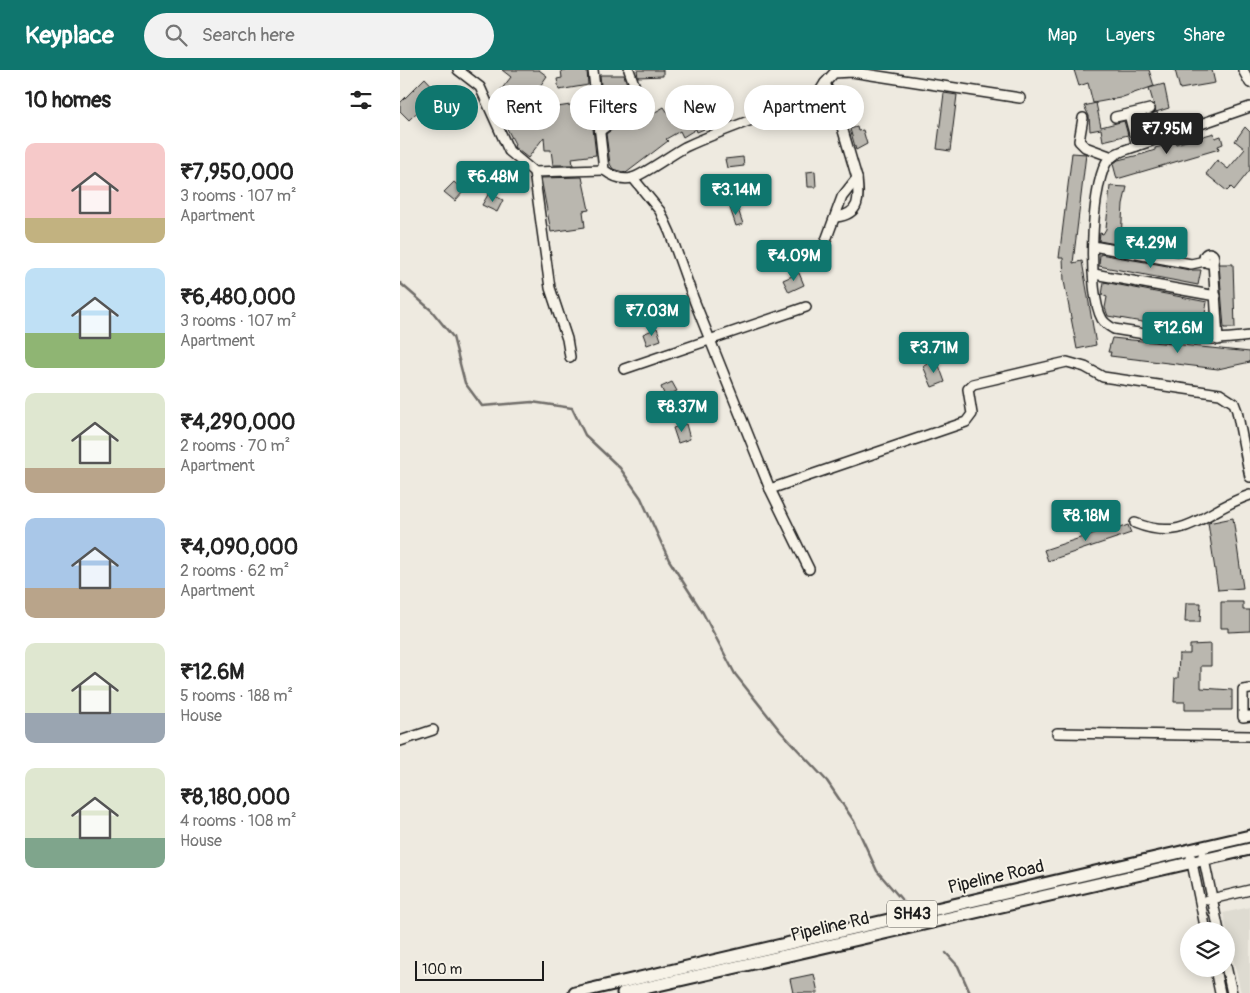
<!DOCTYPE html>
<html lang="en">
<head>
<meta charset="utf-8">
<style>
	:root { --surface:#fff; --page:#f2f2f2; --text:#222; --muted:#767676; --accent:#0f766e }
	body { margin:0; font-family:Pangolin,sans-serif; background:var(--page); color:var(--text); height:100vh; display:flex; flex-direction:column; font-size:19px; white-space:nowrap }
	* { box-sizing:border-box; margin:0 }
	p { font-size:16px; color:var(--muted) }
	.icon { flex:none; width:28px; height:28px; fill:none; stroke:currentColor; stroke-width:2; stroke-linecap:round; stroke-linejoin:round }
	.map { position:relative; flex:1; overflow:hidden }
	.sheet { display:flex; flex-direction:column; background:var(--surface); width:400px }
	.sheet>* { flex:none }
	.banner { position:absolute; left:15px; top:15px; width:475px; height:45px; display:flex; gap:10px }
	.buttons { position:absolute; left:780px; top:852px; display:grid; gap:10px }
	.buttons a { display:grid; place-items:center; width:55px; height:55px; border-radius:50%; background:var(--surface); box-shadow:0 2px 12px #0003; font-size:25px }
	.scale { position:absolute; left:15px; bottom:12px; width:129px; box-sizing:border-box; padding-left:5px; border:2px solid #1c1c1c; border-top:0; font-size:14px; line-height:18px; white-space:nowrap; color:#1c1c1c; -webkit-text-stroke:4px #f7f3e8; paint-order:stroke }
	.price { position:absolute; translate:-50% -42px; padding:0 11px; border-radius:5px; background:var(--accent); color:#fff; font-size:16px; line-height:32px; filter:drop-shadow(0 1px 2px #0008) }
	.price::after { content:''; position:absolute; left:50%; top:30px; width:15px; height:11px; margin-left:-8px; background:inherit; clip-path:polygon(0 0,100% 0,50% 100%) }
	.price.active { background:#222; color:#fff }
	ul { padding:0; list-style:none }
	li { display:flex; align-items:center; gap:15px; height:125px; padding:0 25px }
	li span { display:grid; place-items:center; flex:none; width:140px; height:100px; border-radius:10px; color:#555 }
	li>.icon { margin-inline-start:auto }
	span .icon { width:60px; height:60px; fill:#fffc; stroke-width:1 }
	li b { font-size:21px }
	h2 { display:flex; justify-content:space-between; align-items:center; height:60px; padding:0 25px; font-size:21px }
	.pill { padding:0 18px; border-radius:22px; background:var(--surface); box-shadow:0 2px 12px #0003; font-size:18px; line-height:45px }
	.pill.active { background:var(--accent); color:#fff }
	header { display:flex; align-items:center; gap:30px; box-sizing:border-box; height:70px; padding:0 25px; background:var(--accent); color:#fff }
	header strong { font-size:24px }
	nav { display:flex; gap:28px; margin-inline-start:auto; font-size:18px }
	.search { width:350px; height:45px; background:var(--page); display:flex; align-items:center; gap:12px; box-sizing:border-box; padding:0 18px; border-radius:28px; color:var(--muted); font-size:19px }
	main { display:flex; flex:1; min-height:0 }
	.map>svg:first-child { display:block }
</style>
</head>
<body>
<header>
<strong>Keyplace</strong>
<div class="search"><svg class="icon" aria-label="search" viewBox="0 0 24 24"><circle cx="10" cy="10" r="6"/><path d="M15 15l6 6"/></svg>Search here</div>
<nav><a>Map</a><a>Layers</a><a>Share</a></nav>
</header>
<main>
<section class="sheet">
<h2>10 homes<svg class="icon" aria-label="filters" viewBox="0 0 24 24"><path d="M4 7h16M4 17h16"/><circle cx="9" cy="7" r="2"/><circle cx="15" cy="17" r="2"/></svg></h2>
<ul>
<li><span style="background:linear-gradient(#f6c9c9 75%,#c2b280 0)"><svg class="icon" aria-label="home" viewBox="0 0 24 24"><path d="M3 11l9-7 9 7M6 9v11h12V9"/></svg></span><div><b>₹7,950,000</b><p>3 rooms · 107 m²</p><p>Apartment</p></div></li>
<li><span style="background:linear-gradient(#bfe0f5 65%,#8fb573 0)"><svg class="icon" aria-label="home" viewBox="0 0 24 24"><path d="M3 11l9-7 9 7M6 9v11h12V9"/></svg></span><div><b>₹6,480,000</b><p>3 rooms · 107 m²</p><p>Apartment</p></div></li>
<li><span style="background:linear-gradient(#dfe7d0 75%,#b9a48a 0)"><svg class="icon" aria-label="home" viewBox="0 0 24 24"><path d="M3 11l9-7 9 7M6 9v11h12V9"/></svg></span><div><b>₹4,290,000</b><p>2 rooms · 70 m²</p><p>Apartment</p></div></li>
<li><span style="background:linear-gradient(#a9c7e8 70%,#b9a48a 0)"><svg class="icon" aria-label="home" viewBox="0 0 24 24"><path d="M3 11l9-7 9 7M6 9v11h12V9"/></svg></span><div><b>₹4,090,000</b><p>2 rooms · 62 m²</p><p>Apartment</p></div></li>
<li><span style="background:linear-gradient(#dfe7d0 70%,#9aa5b1 0)"><svg class="icon" aria-label="home" viewBox="0 0 24 24"><path d="M3 11l9-7 9 7M6 9v11h12V9"/></svg></span><div><b>₹12.6M</b><p>5 rooms · 188 m²</p><p>House</p></div></li>
<li><span style="background:linear-gradient(#dfe7d0 70%,#7fa58c 0)"><svg class="icon" aria-label="home" viewBox="0 0 24 24"><path d="M3 11l9-7 9 7M6 9v11h12V9"/></svg></span><div><b>₹8,180,000</b><p>4 rooms · 108 m²</p><p>House</p></div></li>
</ul>
</section>
<div class="map">
<svg width="850" height="923" viewBox="0 0 850 923">
	<rect width="100%" height="100%" fill="#eeeae0"/>
	<filter id="ink" filterUnits="userSpaceOnUse"><feTurbulence type="fractalNoise" baseFrequency=".02" numOctaves="2"/><feDisplacementMap in="SourceGraphic" scale="10" xChannelSelector="R" yChannelSelector="G"/><feConvolveMatrix kernelMatrix="1 2 1 2 8 2 1 2 1" color-interpolation-filters="sRGB"/></filter>
	<g filter="url(#ink)">
		<polygon fill="#dedbd1" points="850,837 850,923 841,923 823,843"/>
		<g fill="none" stroke-linecap="round" stroke-linejoin="round">
			<g stroke="#6f6d69" stroke-width="2.5">
				<polyline points="0,213 31,240 53,267 65,313 82,336 132,332 172,338 185,365 220,398 241,428 269,490 303,543 335,604 381,662 427,711 454,751 477,801 507,836"/>
				<polyline points="546,883 558,896 570,923"/>
			</g>
		</g>
		<g fill="#bab7af" stroke="#1c1c1c">
			<polygon points="102,0 139,0 147,6 131,29 144,39 190,32 196,85 172,88 173,95 153,95 151,80 145,80 144,67 128,88 114,77 115,74 100,45 102,42 96,37 93,30 111,7"/>
			<polygon points="161,0 187,0 188,15 159,20 157,9 162,8"/>
			<polygon points="237,0 263,0 263,6 238,7"/>
			<polygon points="674,0 749,0 754,16 720,28 693,33 688,13 679,16"/>
			<polygon points="775,0 812,0 815,13 780,19"/>
			<polygon points="200,5 224,5 228,17 229,31 225,34 210,36 210,45 208,47 204,47"/>
			<polygon points="25,8 38,22 9,50 0,41 0,33"/>
			<polygon points="764,14 769,38 756,42 749,18"/>
			<polygon points="544,23 557,25 550,81 537,79"/>
			<polygon points="310,29 321,52 297,62 296,59 283,67 280,61 266,69 268,71 226,103 213,99 210,94 206,64 244,36 250,45 264,37 268,43 280,36 283,41"/>
			<polygon points="696,33 701,57 724,51 728,65 703,71 701,59 690,61 689,46 684,36"/>
			<polygon points="422,35 424,44 407,49 404,40"/>
			<polygon points="757,42 761,55 740,62 737,49"/>
			<polygon points="457,57 458,61 463,60 467,74 456,80 450,59"/>
			<polygon points="845,57 850,62 850,100 834,120 831,117 827,121 806,104 817,90 828,99 845,79 835,71"/>
			<polygon points="814,63 815,68 821,66 823,74 818,76 819,79 717,109 713,94 718,90 743,84 755,80 755,78 776,72 776,74"/>
			<polygon points="672,83 686,84 673,193 682,191 696,275 677,279 664,211 663,188 659,188"/>
			<polygon points="343,87 344,96 327,98 325,89"/>
			<polygon points="415,101 416,117 408,117 407,102"/>
			<polygon points="182,107 189,140 183,141 185,157 151,162 141,108"/>
			<polygon points="54,112 64,121 55,131 44,122"/>
			<polygon points="710,116 727,117 723,134 721,168 716,170 716,174 699,171 700,163 703,164 706,159"/>
			<polygon points="89,123 103,130 97,142 82,135"/>
			<polygon points="337,136 343,154 336,156 330,138"/>
			<polygon points="700,184 790,200 801,200 798,215 699,196"/>
			<polygon points="819,194 833,194 835,258 824,258"/>
			<polygon points="399,203 404,215 389,222 383,210"/>
			<polygon points="704,212 807,232 804,250 807,250 805,263 708,246 705,238 707,227 702,225"/>
			<polygon points="257,258 261,270 247,275 243,264"/>
			<polygon points="712,268 850,282 850,292 818,299 710,286 711,282 708,282"/>
			<polygon points="537,290 545,312 532,317 523,296"/>
			<polygon points="272,312 277,321 265,326 261,317"/>
			<polygon points="286,354 290,369 278,373 273,358"/>
			<polygon points="833,448 843,518 818,520 808,453"/>
			<polygon points="728,455 731,463 648,491 644,480 713,457 714,460"/>
			<polygon points="821,532 843,532 843,540 850,540 850,561 828,562 828,558 821,558"/>
			<polygon points="786,533 801,533 800,552 785,552"/>
			<polygon points="811,574 811,596 801,596 801,618 832,620 832,640 785,640 785,632 774,632 775,608 778,608 779,584 790,584 790,575"/>
			<polygon points="414,904 418,923 393,923 390,909"/>
		</g>
		<g fill="none" stroke-linecap="round" stroke-linejoin="round">
			<g stroke="#1c1c1c" stroke-width="12">
				<g id="minor">
					<polyline points="58,0 80,17 109,81 134,102 204,100"/>
					<path d="M 193,0 L 204,100 C 212,106 221,111 232,108 C 242,106 272,84 285,77 C 326,58 369,44 411,28 L 420,21 L 425,13 L 439,47 L 457,108 L 442,127 L 422,181"/>
					<polyline points="843,0 850,13"/>
					<polyline points="425,13 434,3 452,2 620,28"/>
					<path d="M 850,37 L 728,79 C 720,82 711,85 706,93 C 691,120 687,223 702,249 C 705,254 709,256 714,259 C 760,267 803,273 850,266"/>
					<polyline points="729,44 750,39"/>
					<polyline points="715,47 729,44 737,76"/>
					<polyline points="683,48 679,71 685,77 712,87"/>
					<polyline points="200,61 234,35 239,28 229,0"/>
					<polyline points="134,102 150,218 167,269 170,287"/>
					<polyline points="233,108 260,141 270,163 294,230 370,419 409,499"/>
					<path d="M 436,147 C 461,144 459,128 457,108"/>
					<polyline points="693,176 791,194 805,191"/>
					<circle cx="809" cy="188" r="5"/>
					<polyline points="813,191 818,270"/>
					<polyline points="694,204 816,226"/>
					<polyline points="224,299 406,237"/>
					<polyline points="370,419 566,352 572,344 568,319 573,314 667,292 685,297 703,307 820,324 834,333 837,341 850,407"/>
					<path d="M 735,453 C 787,474 804,440 850,425"/>
					<polyline points="850,619 843,620 843,647 850,646"/>
					<polyline points="657,663 850,666"/>
					<polyline points="0,671 33,660"/>
					<polyline points="803,785 819,861"/>
					<polyline points="791,788 806,861"/>
					<polyline points="807,830 850,820"/>
					<polyline points="826,896 832,923"/>
					<polyline points="815,899 820,923"/>
				</g>
			</g>
			<g stroke="#1c1c1c" stroke-width="15">
				<g id="major">
					<polyline points="175,923 850,766"/>
					<polyline points="223,923 850,779"/>
				</g>
			</g>
			<use href="#minor" stroke="#f7f3e8" stroke-width="9"/>
			<use href="#major" stroke="#f7f3e8" stroke-width="11"/>
		</g>
	</g>
	<g text-anchor="middle" dominant-baseline="central" stroke-width="4" stroke-linejoin="round" paint-order="stroke">
		<rect fill="#f7f3e8" stroke="#5e5c59" stroke-width="1" x="487" y="830.5" width="50" height="27" rx="4"/>
		<g font-size="16" font-weight="bold" fill="#1c1c1c">
			<text x="512" y="844">SH43</text>
		</g>
		<g font-size="18" fill="#1c1c1c" stroke="#f7f3e8">
			<text transform="translate(596 807) rotate(-13)">Pipeline Road</text>
			<text transform="translate(430 857) rotate(-13)">Pipeline Rd</text>
		</g>
	</g>
</svg>
<div class="buttons">
<a><svg class="icon" aria-label="layers" viewBox="0 0 24 24"><path d="M12 4l9 5-9 5-9-5zM3 14l9 5 9-5"/></svg></a>
</div>
<div class="scale">100 m</div>
<b class="price active" style="left:767px;top:85px">₹7.95M</b>
<b class="price" style="left:93px;top:133px">₹6.48M</b>
<b class="price" style="left:336px;top:146px">₹3.14M</b>
<b class="price" style="left:751px;top:199px">₹4.29M</b>
<b class="price" style="left:394px;top:212px">₹4.09M</b>
<b class="price" style="left:252px;top:267px">₹7.03M</b>
<b class="price" style="left:778px;top:284px">₹12.6M</b>
<b class="price" style="left:534px;top:304px">₹3.71M</b>
<b class="price" style="left:282px;top:363px">₹8.37M</b>
<b class="price" style="left:686px;top:472px">₹8.18M</b>
<div class="banner">
<a class="pill active">Buy</a>
<a class="pill">Rent</a>
<a class="pill">Filters</a>
<a class="pill">New</a>
<a class="pill">Apartment</a>
</div>
</div>
</main>
</body>
</html>
